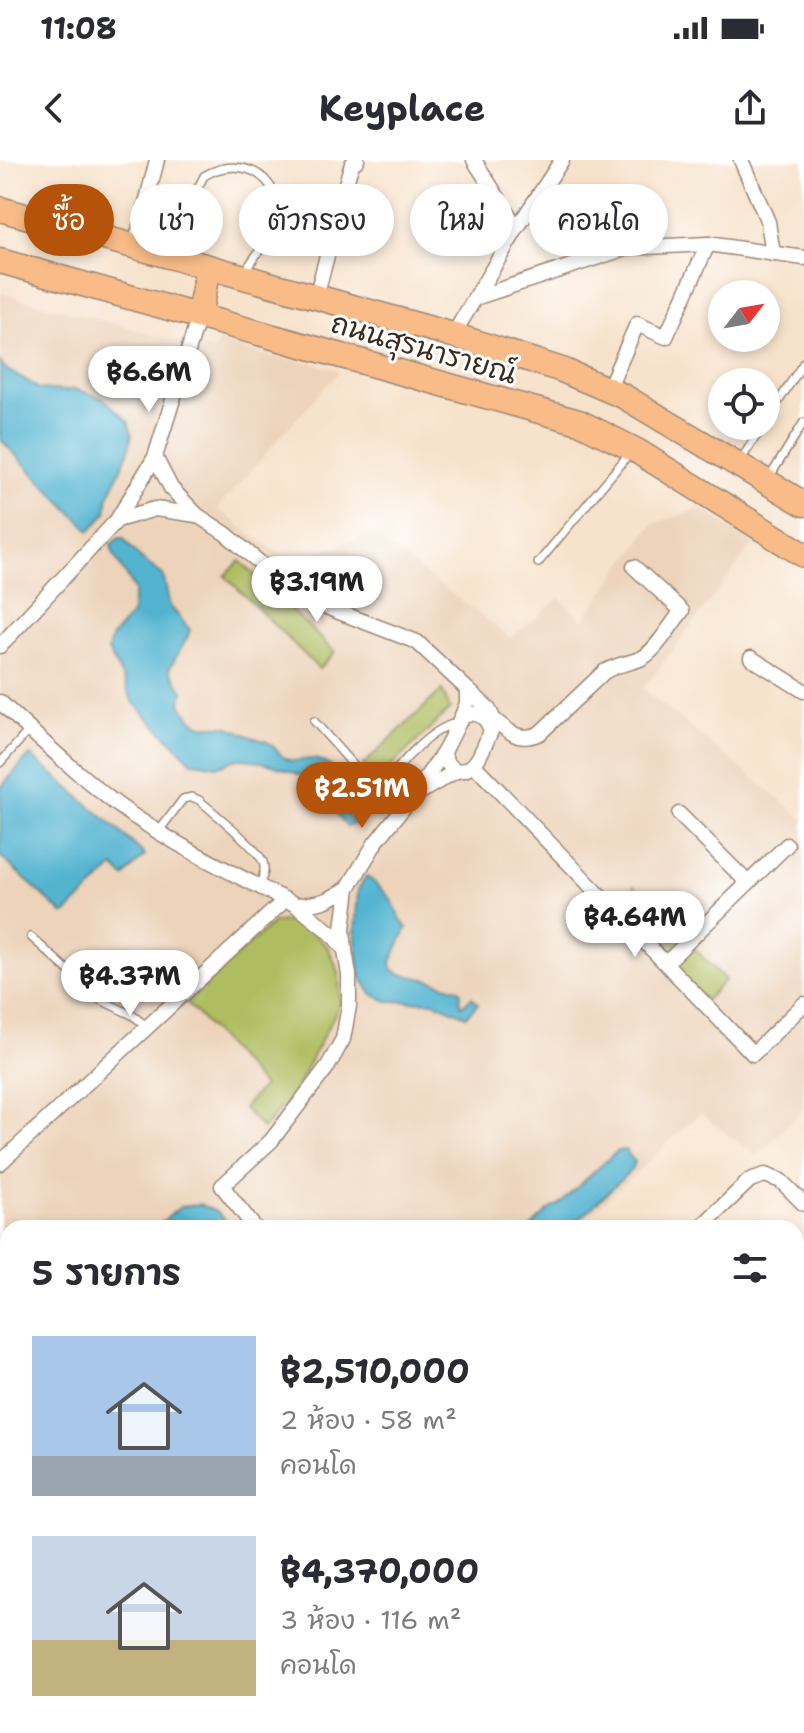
<!DOCTYPE html>
<html lang="th">
<head>
<meta charset="utf-8">
<style>
	:root { --surface:#fff; --page:#f7f7f7; --text:#2b2b33; --muted:#7c7c81; --accent:#b45309 }
	body { margin:0; font-family:"Shantell Sans","Playpen Sans Thai",sans-serif; background:var(--page); color:var(--text); height:100vh; display:flex; flex-direction:column; font-size:30px; white-space:nowrap }
	* { box-sizing:border-box; margin:0 }
	p { font-size:26px; color:var(--muted) }
	.icon { flex:none; width:44px; height:44px; fill:none; stroke:currentColor; stroke-width:2; stroke-linecap:round; stroke-linejoin:round }
	.map { position:relative; flex:1; overflow:hidden }
	.side { position:absolute; left:0px; top:1060px; width:804px; height:514px; display:flex; flex-direction:column; background:var(--surface); border-radius:24px 24px 0 0; box-shadow:0 4px 12px #0003 }
	.side>* { flex:none }
	.guide { position:absolute; left:24px; top:24px; width:756px; height:72px; display:flex; gap:16px }
	.needle { width:52px; rotate:59deg }
	.fabs { position:absolute; left:708px; top:120px; display:grid; gap:16px }
	.fabs a { display:grid; place-items:center; width:72px; height:72px; border-radius:50%; background:var(--surface); box-shadow:0 4px 12px #0003; font-size:40px }
	.price { position:absolute; translate:-50% -68px; padding:0 18px; border-radius:28px; background:#fff; color:#222; font-size:26px; line-height:52px; filter:drop-shadow(0 2px 4px #0008) }
	.price::after { content:''; position:absolute; left:50%; top:48px; width:24px; height:18px; margin-left:-12px; background:inherit; clip-path:polygon(0 0,100% 0,50% 100%) }
	.price.active { background:var(--accent); color:#fff }
	ul { padding:0; list-style:none }
	li { display:flex; align-items:center; gap:24px; height:200px; padding:0 32px }
	li span { display:grid; place-items:center; flex:none; width:224px; height:160px; border-radius:0px; color:#555 }
	li>.icon { margin-inline-start:auto }
	span .icon { width:96px; height:96px; fill:#fffc; stroke-width:1 }
	li b { font-size:34px }
	h2 { display:flex; justify-content:space-between; align-items:center; height:96px; padding:0 32px; font-size:34px }
	.chip { padding:0 28px; border-radius:36px; background:var(--surface); box-shadow:0 4px 12px #0003; font-size:28px; line-height:72px }
	.chip.active { background:var(--accent); color:#fff }
	.status { display:flex; justify-content:space-between; align-items:center; height:56px; padding:0 40px; background:var(--surface); direction:ltr }
	.status svg { height:22px; fill:currentColor }
	header { display:flex; justify-content:space-between; align-items:center; height:104px; padding:0 32px; background:var(--surface); font-size:36px; font-weight:700 }
	.map>svg:first-child { display:block }
</style>
</head>
<body>
<div class="status"><b>11:08</b><svg viewBox="0 0 49 12"><path d="M0 12V9h3v3zM5 12V6h3v6zM10 12V3h3v9zM15 12V0h3v12zM26 1h20v11H26zM47 4h2v5h-2z"/></svg></div>
<header><svg class="icon" aria-label="back" viewBox="0 0 24 24"><path d="M15 5l-7 7 7 7"/></svg>Keyplace<svg class="icon" aria-label="share" viewBox="0 0 24 24"><path d="M12 15V3M7 8l5-5 5 5M5 13v7h14v-7"/></svg></header>
<div class="map">
<svg width="804" height="1573" viewBox="0 0 804 1573">
	<rect width="100%" height="100%" fill="#fff"/>
	<filter id="ink" filterUnits="userSpaceOnUse"><feTurbulence type="fractalNoise" baseFrequency=".0125" numOctaves="2"/><feDisplacementMap in="SourceGraphic" scale="16" xChannelSelector="R" yChannelSelector="G"/><feConvolveMatrix kernelMatrix="1 2 1 2 8 2 1 2 1" color-interpolation-filters="sRGB"/></filter>
	<filter id="wash" filterUnits="userSpaceOnUse"><feTurbulence type="fractalNoise" baseFrequency=".006" numOctaves="4" result="noise"/><feDisplacementMap in="SourceGraphic" scale="32" xChannelSelector="R" yChannelSelector="G"/><feGaussianBlur stdDeviation="1.8" result="paint"/><feColorMatrix in="noise" values="0 0 0 0 0 0 0 0 0 0 0 0 0 0 0 0 0 1.4 0 .05"/><feComposite in="paint" operator="in"/></filter>
	<g filter="url(#wash)">
		<rect width="100%" height="100%" fill="#f7e2cb"/>
		<polygon fill="#ecd3b9" points="0,133 215,191 218,183 221,182 275,198 311,203 339,211 217,349 290,402 370,375 404,398 511,478 559,438 583,460 652,365 700,348 754,383 643,529 804,659 804,948 757,997 700,953 577,1068 8,1068 8,1304 0,1312"/>
		<g fill="#afbc5f" stroke="#75733e" stroke-width="2">
			<polygon points="240,401 335,492 319,509 225,416"/>
			<polygon points="442,530 450,549 383,614 375,616 363,605"/>
			<path d="M 634,726 L 725,820 L 706,840 C 687,820 641,781 633,757 C 629,746 631,737 634,726 Z"/>
			<polygon points="289,761 310,770 327,786 339,812 340,844 292,935 263,969 243,948 263,926 186,842 273,763"/>
		</g>
		<g fill="#52b4d0" stroke="#466f77" stroke-width="2">
			<path d="M 0,202 C 9,216 27,217 38,229 L 65,231 L 74,229 L 103,238 L 128,261 L 132,274 L 128,293 L 108,337 L 106,353 L 90,371 L 0,279 Z"/>
			<path d="M 119,378 L 123,378 L 141,399 L 163,415 L 170,446 L 190,470 L 187,478 L 169,509 L 183,531 C 183,535 181,539 181,543 C 181,547 185,550 187,553 C 203,573 204,564 225,566 C 232,567 240,572 247,575 C 253,578 259,579 265,581 C 275,584 278,596 289,600 C 297,603 305,598 313,599 C 337,601 366,638 358,662 L 347,667 C 334,654 328,633 313,622 C 299,612 257,599 241,599 C 232,598 225,606 217,606 C 208,605 201,602 192,602 L 132,541 L 123,518 L 108,491 L 111,478 L 132,454 L 133,440 L 135,431 C 129,416 112,398 111,384 Z"/>
			<polygon points="30,595 116,668 145,695 124,717 114,707 64,755 0,696 1,627"/>
			<path d="M 366,716 C 377,724 388,733 394,745 C 398,754 400,760 407,768 L 391,802 L 392,809 L 400,814 L 430,820 L 458,829 L 461,833 L 460,842 L 462,846 L 472,837 L 478,844 L 466,856 L 434,842 L 387,841 L 372,834 L 360,815 L 355,773 L 358,730 Z"/>
			<polygon points="625,990 634,1001 632,1009 570,1068 530,1068 550,1049 559,1044 617,991"/>
			<polygon points="199,1044 218,1052 232,1068 155,1068 180,1047"/>
		</g>
	</g>
	<g filter="url(#ink)">
		<g fill="none" stroke-linecap="round" stroke-linejoin="round">
			<g stroke="#998674" stroke-width="10">
				<g id="service">
					<path d="M 167,89 L 204,16 C 226,2 256,4 271,27 C 274,33 278,38 278,45 C 279,70 256,93 244,113"/>
					<polyline points="766,261 804,202"/>
					<polyline points="740,301 763,266"/>
					<polyline points="769,318 804,262"/>
					<polyline points="538,403 629,294"/>
					<polyline points="314,561 378,633"/>
					<polyline points="0,603 29,570"/>
					<path d="M 399,653 L 378,633 C 396,609 427,570 456,563"/>
					<path d="M 159,671 L 183,639 L 192,637 L 199,640 C 213,652 257,687 263,702 C 266,711 262,719 259,727"/>
					<polyline points="31,777 101,840 132,855 148,867"/>
				</g>
			</g>
			<g stroke="#998674" stroke-width="17">
				<g id="minor">
					<polyline points="474,0 517,68"/>
					<polyline points="741,0 768,62 773,94"/>
					<polyline points="135,86 157,0"/>
					<polyline points="316,137 349,13 352,4 357,0"/>
					<polyline points="475,138 626,88 708,84 804,98"/>
					<polyline points="453,175 517,68 562,0"/>
					<polyline points="608,230 637,164 666,177 708,84"/>
					<polyline points="155,297 171,328 197,355 226,374 300,437 417,482 467,529"/>
					<polyline points="117,360 155,349 197,355"/>
					<polyline points="0,486 117,360 155,297 199,156"/>
					<polyline points="751,498 804,531"/>
					<path d="M 0,542 C 37,577 75,612 115,643 C 169,683 236,715 296,745"/>
					<path d="M 469,553 C 482,554 487,559 491,571 C 482,589 478,612 456,611 L 446,602 L 444,592 L 461,558 Z"/>
					<polyline points="461,558 467,543 467,529 488,548 494,560 493,563"/>
					<path d="M 494,560 C 511,572 518,583 540,573 L 604,512 C 617,504 627,504 640,499 C 655,493 671,464 682,451 L 634,407"/>
					<polyline points="444,592 412,637 456,611"/>
					<polyline points="474,605 753,894 804,844"/>
					<polyline points="679,654 748,723"/>
					<path d="M 348,728 C 328,741 320,744 296,745 L 332,774 L 345,790 L 343,769 L 348,728 L 376,682 L 412,637"/>
					<polyline points="666,803 787,685"/>
					<polyline points="0,1003 285,740"/>
					<polyline points="255,1068 222,1026 271,981 328,906 343,879 349,846 349,815 345,790"/>
					<polyline points="700,1068 750,1020 765,1015 781,1021 804,1044"/>
					<polyline points="796,1202 804,1195"/>
					<polyline points="0,1304 8,1296"/>
					<polyline points="0,1376 8,1368"/>
					<polyline points="796,1431 804,1424"/>
					<polyline points="0,1499 8,1491"/>
					<polyline points="534,1566 541,1573"/>
					<polyline points="168,1573 176,1566"/>
					<polyline points="412,1573 420,1566"/>
					<polyline points="648,1573 655,1566"/>
				</g>
			</g>
			<g stroke="#998674" stroke-width="27">
				<g id="primary">
					<polyline points="0,49 453,175 562,210 623,236 804,344"/>
					<polyline points="0,101 579,262 637,291 804,395"/>
					<polyline points="199,156 208,107"/>
				</g>
			</g>
			<use href="#service" stroke="#fff" stroke-width="7"/>
			<use href="#minor" stroke="#fff" stroke-width="14"/>
			<use href="#primary" stroke="#f9bc89" stroke-width="24"/>
		</g>
	</g>
	<g text-anchor="middle" dominant-baseline="central" stroke-width="6" stroke-linejoin="round" paint-order="stroke">
		<g font-size="28" fill="#3b2a1e" stroke="#fff">
			<text transform="translate(424 188) rotate(16)">ถนนสุรนารายณ์</text>
		</g>
	</g>
</svg>
<div class="fabs">
<a><svg class="needle" viewBox="-14 -14 28 28"><path d="M0-13l5 13h-10z" fill="#e53935"/><path d="M0 13l5-13h-10z" fill="#7c7c81"/></svg></a>
<a><svg class="icon" aria-label="locate" viewBox="0 0 24 24"><circle cx="12" cy="12" r="6"/><path d="M12 2v4M12 18v4M2 12h4M18 12h4"/></svg></a>
</div>
<b class="price" style="left:149px;top:254px">฿6.6M</b>
<b class="price" style="left:317px;top:464px">฿3.19M</b>
<b class="price active" style="left:362px;top:670px">฿2.51M</b>
<b class="price" style="left:635px;top:799px">฿4.64M</b>
<b class="price" style="left:130px;top:858px">฿4.37M</b>
<div class="guide">
<a class="chip active">ซื้อ</a>
<a class="chip">เช่า</a>
<a class="chip">ตัวกรอง</a>
<a class="chip">ใหม่</a>
<a class="chip">คอนโด</a>
</div>
<section class="side">
<h2>5 รายการ<svg class="icon" aria-label="filters" viewBox="0 0 24 24"><path d="M4 7h16M4 17h16"/><circle cx="9" cy="7" r="2"/><circle cx="15" cy="17" r="2"/></svg></h2>
<ul>
<li><span style="background:linear-gradient(#a9c7e8 75%,#9aa5b1 0)"><svg class="icon" aria-label="home" viewBox="0 0 24 24"><path d="M3 11l9-7 9 7M6 9v11h12V9"/></svg></span><div><b>฿2,510,000</b><p>2 ห้อง · 58 m²</p><p>คอนโด</p></div></li>
<li><span style="background:linear-gradient(#c9d6e8 65%,#c2b280 0)"><svg class="icon" aria-label="home" viewBox="0 0 24 24"><path d="M3 11l9-7 9 7M6 9v11h12V9"/></svg></span><div><b>฿4,370,000</b><p>3 ห้อง · 116 m²</p><p>คอนโด</p></div></li>
</ul>
</section>
</div>
</body>
</html>
